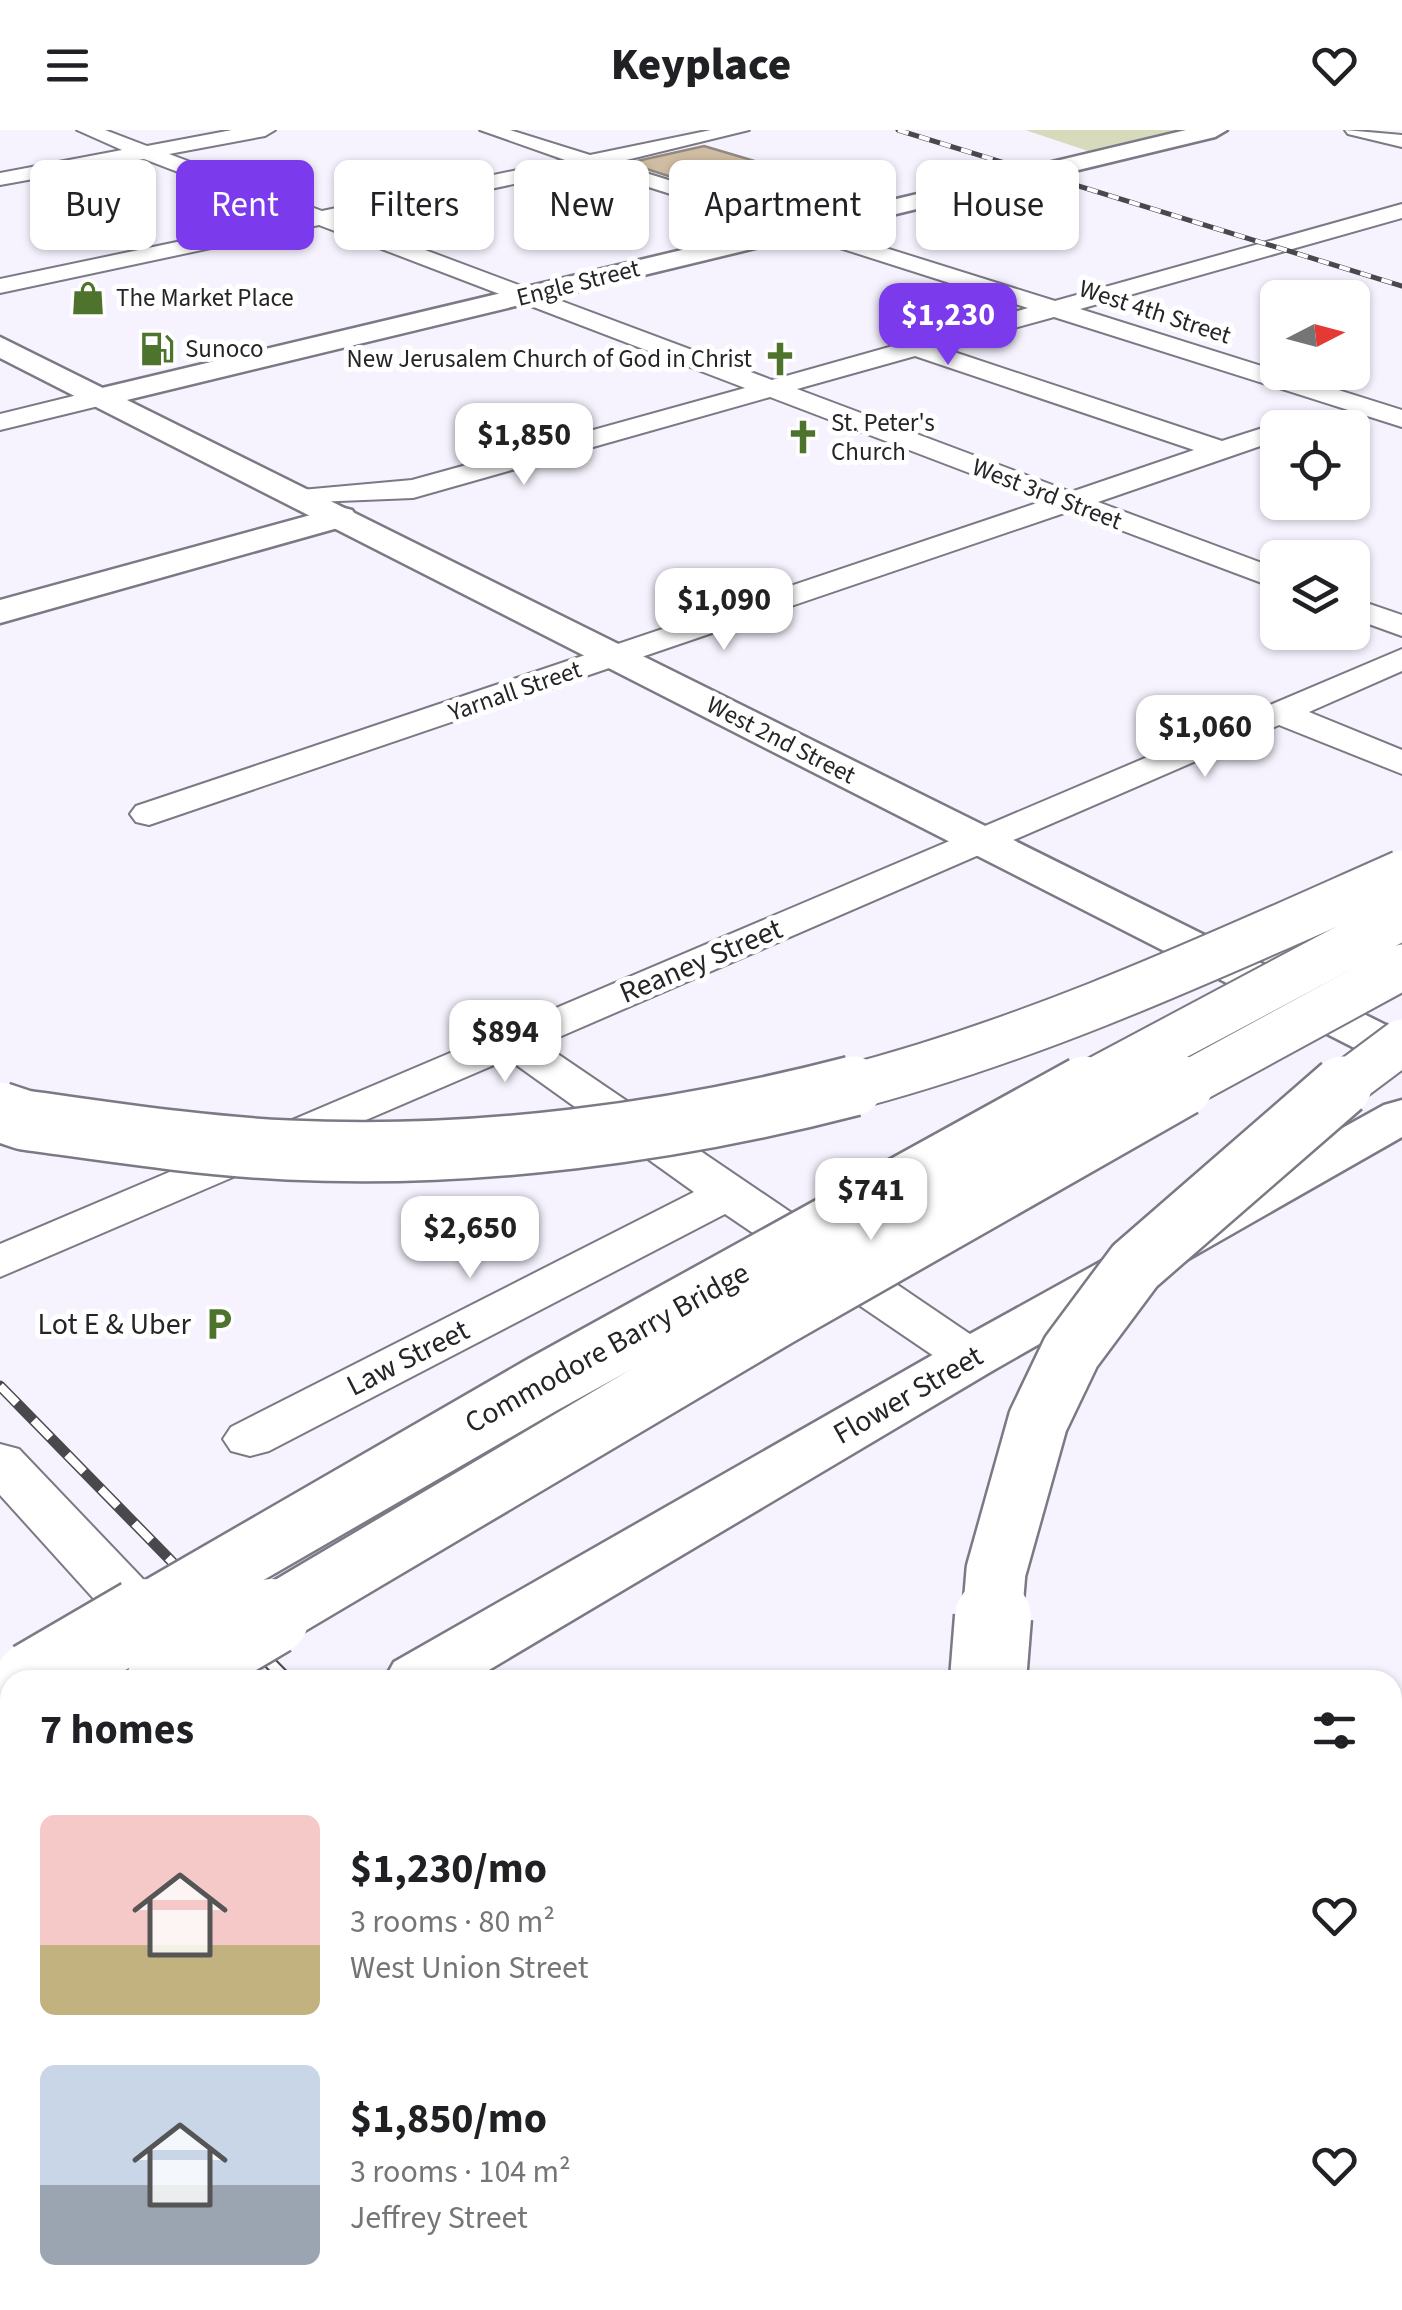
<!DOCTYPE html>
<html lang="en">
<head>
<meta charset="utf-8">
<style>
	:root { --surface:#fff; --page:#f2f2f2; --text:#202124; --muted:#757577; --accent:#7c3aed }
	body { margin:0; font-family:"Source Sans 3",sans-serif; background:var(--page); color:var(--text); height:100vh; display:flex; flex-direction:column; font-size:38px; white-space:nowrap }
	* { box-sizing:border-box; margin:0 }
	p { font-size:32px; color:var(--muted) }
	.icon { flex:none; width:55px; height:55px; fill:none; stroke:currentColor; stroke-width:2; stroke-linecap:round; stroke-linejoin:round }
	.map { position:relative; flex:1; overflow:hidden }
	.details { position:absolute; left:0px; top:1540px; width:1402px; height:640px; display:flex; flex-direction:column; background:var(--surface); border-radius:30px 30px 0 0; box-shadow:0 2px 8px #0004 }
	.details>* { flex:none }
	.banner { position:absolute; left:30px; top:30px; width:1342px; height:90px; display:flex; gap:20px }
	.needle { width:65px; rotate:84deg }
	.controls { position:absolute; left:1260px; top:150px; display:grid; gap:20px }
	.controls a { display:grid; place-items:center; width:110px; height:110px; border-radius:15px; background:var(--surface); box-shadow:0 2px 8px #0004; font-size:50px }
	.price { position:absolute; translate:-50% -85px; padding:0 22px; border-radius:20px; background:#fff; color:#222; font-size:32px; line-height:65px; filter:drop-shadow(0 2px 5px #0008) }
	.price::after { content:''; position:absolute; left:50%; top:60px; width:30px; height:22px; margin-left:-15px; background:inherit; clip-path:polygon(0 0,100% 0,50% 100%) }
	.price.current { background:var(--accent); color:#fff }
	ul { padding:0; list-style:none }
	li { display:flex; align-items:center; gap:30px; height:250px; padding:0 40px }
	li span { display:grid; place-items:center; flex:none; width:280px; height:200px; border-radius:15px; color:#555 }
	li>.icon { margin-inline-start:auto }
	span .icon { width:120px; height:120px; fill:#fffc; stroke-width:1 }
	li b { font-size:42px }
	h2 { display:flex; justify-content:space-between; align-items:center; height:120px; padding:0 40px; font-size:42px }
	.chip { padding:0 35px; border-radius:15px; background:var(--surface); box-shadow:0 2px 8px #0004; font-size:35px; line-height:90px }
	.chip.current { background:var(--accent); color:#fff }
	header { display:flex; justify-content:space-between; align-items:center; height:130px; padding:0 40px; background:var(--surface); font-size:45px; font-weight:800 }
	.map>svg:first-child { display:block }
</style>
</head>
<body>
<header><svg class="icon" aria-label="menu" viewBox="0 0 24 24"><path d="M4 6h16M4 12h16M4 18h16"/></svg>Keyplace<svg class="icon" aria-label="heart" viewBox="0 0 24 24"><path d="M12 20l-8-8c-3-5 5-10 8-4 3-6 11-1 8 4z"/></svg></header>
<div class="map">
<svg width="1402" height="2180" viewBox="0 0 1402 2180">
	<rect width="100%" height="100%" fill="#f6f3fe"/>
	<g fill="#d7dbbc">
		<polygon points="1025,0 1175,0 1088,21"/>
		<polygon points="10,1933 10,2170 309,2170 295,2180 0,2180 0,1939"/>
	</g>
	<polygon fill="#d0bca2" stroke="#908981" stroke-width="2.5" points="704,16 775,37 696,55 628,33"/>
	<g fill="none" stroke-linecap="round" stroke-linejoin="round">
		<g stroke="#7b7983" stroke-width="4">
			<g id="street">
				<path d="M 77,0 L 105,0 L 147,16 L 232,0 L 275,0 L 265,6 L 169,24 L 322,81 L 565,30 L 480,0 L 510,0 L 590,25 L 711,0 L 749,0 L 614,33 L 1055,171 L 1402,74 L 1402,88 L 1080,179 L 1402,280 L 1402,297 L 1054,187 L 942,218 L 1222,311 L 1278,293 L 1288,295 L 1278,298 L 1278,310 L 1098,372 L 1278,439 L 1278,459 L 1070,381 L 149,695 L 136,692 L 130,684 L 136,676 L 1043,371 L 770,267 L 413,368 L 290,373 L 285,367 L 290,361 L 412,350 L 745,258 L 319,95 L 0,163 L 0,149 L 296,87 L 144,29 L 0,55 L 0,43 L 122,20 ZM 589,38 L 1028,178 L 772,250 L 345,90 ZM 915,226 L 1194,320 L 1071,362 L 797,259 Z"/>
				<polygon points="1345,0 1402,5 1402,17 1348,4"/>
				<polygon points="102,259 111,261 115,267 111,273 0,300 0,284"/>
				<polygon points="1352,468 1402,485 1402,506 1352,488"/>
				<polygon points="1402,519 1402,541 1309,582 1402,620 1402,644 1279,595 543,914 989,1217 996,1228 989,1239 971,1244 953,1239 725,1084 269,1321 250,1326 231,1321 223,1309 231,1297 694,1062 508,929 0,1147 0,1114"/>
				<polygon points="0,1314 19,1319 182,1490 190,1505 182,1520 161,1526 140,1520 0,1365"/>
			</g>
		</g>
		<g stroke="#7b7983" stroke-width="5">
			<g id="secondary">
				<polygon points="1186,0 1227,0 1215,7 102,276 87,267 102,258"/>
				<polygon points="1402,970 1402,1007 992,1241 472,1550 384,1550 394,1532 950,1215 1384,975"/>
				<polygon points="10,1729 10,1789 0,1792 0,1732"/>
			</g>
		</g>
		<g stroke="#7b7983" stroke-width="5">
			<polygon id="primary" points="0,207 1402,903 1402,937 1384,933 0,228"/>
		</g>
		<g stroke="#7b7983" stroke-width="5">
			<g id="highway">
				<polygon points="340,377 352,380 357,387 352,394 0,493 0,470"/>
				<polygon points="10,1617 10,1674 0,1677 0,1620"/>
				<polygon points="1187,2170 1276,2170 1280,2180 1191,2180"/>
			</g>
		</g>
		<use href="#street" fill="#fff" fill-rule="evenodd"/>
		<use href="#secondary" fill="#fff" fill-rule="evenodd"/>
		<use href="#primary" fill="#fff" fill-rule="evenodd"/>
		<use href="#highway" fill="#fff" fill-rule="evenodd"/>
		<g stroke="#49484d" stroke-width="5">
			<polyline id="rail-far2" points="898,0 1402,156"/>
		</g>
		<g stroke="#49484d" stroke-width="11">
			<polyline id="rail-far1" points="0,1256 228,1489"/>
		</g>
		<g stroke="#49484d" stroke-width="14">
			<g id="rail">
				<polyline points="225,1487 287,1550"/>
				<polyline points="884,2170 893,2180"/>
			</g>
		</g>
		<use href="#rail-far2" stroke="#fff" stroke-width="4" stroke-dasharray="11" stroke-linecap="butt"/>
		<use href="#rail-far1" stroke="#fff" stroke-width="8" stroke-dasharray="24" stroke-linecap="butt"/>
		<use href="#rail" stroke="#fff" stroke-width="10" stroke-dasharray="31" stroke-linecap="butt"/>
		<g stroke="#7b7983" stroke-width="49" stroke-linecap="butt">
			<g id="highway-bridge-far2">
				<path d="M 843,959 C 1038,909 1219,824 1402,743"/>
				<polyline points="1079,959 1402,787"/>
				<polyline points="1178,959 1402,837"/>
				<polyline points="1339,959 1402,912"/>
			</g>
		</g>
		<g stroke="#7b7983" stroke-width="64" stroke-linecap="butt">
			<g id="highway-bridge-far1">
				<path d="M 0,982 L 24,990 C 112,1002 200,1016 288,1020 C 475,1029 672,1003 853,956"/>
				<polyline points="137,1489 542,1255 1084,956"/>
				<polyline points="267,1489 779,1186 1183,956"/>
				<polyline points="992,1489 996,1441 1038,1291 1071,1222 1135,1136 1342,956"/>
			</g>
		</g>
		<g stroke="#7b7983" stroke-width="81" stroke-linecap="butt">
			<g id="highway-bridge">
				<polyline points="33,1550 141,1487"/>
				<polyline points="165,1550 271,1487"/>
				<polyline points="988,1550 993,1487"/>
			</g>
		</g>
		<use href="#highway-bridge-far2" stroke="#fff" stroke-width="45"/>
		<use href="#highway-bridge-far1" stroke="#fff" stroke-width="59"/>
		<use href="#highway-bridge" stroke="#fff" stroke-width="76"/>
	</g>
	<defs>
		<g id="shop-bare" transform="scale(2.7)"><path d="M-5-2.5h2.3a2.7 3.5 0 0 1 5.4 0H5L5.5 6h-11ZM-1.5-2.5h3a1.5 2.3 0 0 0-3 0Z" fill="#4e732d" stroke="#fff" stroke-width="2.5" paint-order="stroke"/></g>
		<g id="fuel-bare" transform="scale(2.7)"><path d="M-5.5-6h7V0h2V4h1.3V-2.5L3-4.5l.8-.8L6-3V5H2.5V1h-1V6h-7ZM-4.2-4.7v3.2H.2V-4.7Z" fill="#4e732d" stroke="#fff" stroke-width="2.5" paint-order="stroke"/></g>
		<g id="church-bare" transform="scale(2.7)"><path d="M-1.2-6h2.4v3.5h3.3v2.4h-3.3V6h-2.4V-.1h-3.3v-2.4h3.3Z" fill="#4e732d" stroke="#fff" stroke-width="2.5" paint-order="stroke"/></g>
		<g id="parking-bare" transform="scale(2.7)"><path d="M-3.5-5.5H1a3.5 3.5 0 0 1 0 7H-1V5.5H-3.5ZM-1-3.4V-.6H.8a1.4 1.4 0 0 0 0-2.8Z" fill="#4e732d" stroke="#fff" stroke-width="2.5" paint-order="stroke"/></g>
	</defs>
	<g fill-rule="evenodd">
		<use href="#shop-bare" x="88" y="168"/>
		<use href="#fuel-bare" x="157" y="219"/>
		<use href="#church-bare" x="780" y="229"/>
		<use href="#church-bare" x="803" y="307"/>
		<use href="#parking-bare" x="219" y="1194"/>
	</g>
	<g text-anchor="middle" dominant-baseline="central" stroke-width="10" stroke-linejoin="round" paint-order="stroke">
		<g font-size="25" fill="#252528" stroke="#fff">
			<text transform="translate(578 153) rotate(-14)">Engle Street</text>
			<text transform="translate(1155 182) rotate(18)">West 4th Street</text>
			<text transform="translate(1047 364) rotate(21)">West 3rd Street</text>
			<text transform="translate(515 561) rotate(-19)">Yarnall Street</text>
			<text transform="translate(781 610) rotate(27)">West 2nd Street</text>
		</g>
		<g font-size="25" fill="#252528" stroke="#fff" text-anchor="start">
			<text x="116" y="168">The Market Place</text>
			<text x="185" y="219">Sunoco</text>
			<text x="752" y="229" text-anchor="end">New Jerusalem Church of God in Christ</text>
			<text x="831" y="293">St. Peter's<tspan x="831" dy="29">Church</tspan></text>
		</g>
		<g font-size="30" fill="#252528" stroke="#fff">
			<text transform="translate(701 831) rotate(-23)">Reaney Street</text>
			<text transform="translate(607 1218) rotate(-29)">Commodore Barry Bridge</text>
			<text transform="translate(408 1228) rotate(-27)">Law Street</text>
			<text transform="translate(908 1265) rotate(-30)">Flower Street</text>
		</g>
		<g font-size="30" fill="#252528" stroke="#fff" text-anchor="end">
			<text x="191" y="1194">Lot E &amp; Uber</text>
		</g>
	</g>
</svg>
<div class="controls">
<a><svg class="needle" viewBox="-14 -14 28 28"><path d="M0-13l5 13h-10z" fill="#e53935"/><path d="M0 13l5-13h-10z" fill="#757577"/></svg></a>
<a><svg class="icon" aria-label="locate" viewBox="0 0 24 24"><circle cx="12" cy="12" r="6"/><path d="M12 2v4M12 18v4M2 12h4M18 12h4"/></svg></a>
<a><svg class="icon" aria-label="layers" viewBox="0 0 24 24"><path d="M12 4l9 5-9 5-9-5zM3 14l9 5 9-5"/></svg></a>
</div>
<b class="price current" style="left:948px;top:238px">$1,230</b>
<b class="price" style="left:524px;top:358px">$1,850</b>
<b class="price" style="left:724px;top:523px">$1,090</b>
<b class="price" style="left:1205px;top:650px">$1,060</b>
<b class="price" style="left:505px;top:955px">$894</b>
<b class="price" style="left:871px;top:1113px">$741</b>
<b class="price" style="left:470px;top:1151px">$2,650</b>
<div class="banner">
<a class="chip">Buy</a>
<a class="chip current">Rent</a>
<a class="chip">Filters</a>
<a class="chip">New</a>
<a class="chip">Apartment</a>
<a class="chip">House</a>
</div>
<section class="details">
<h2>7 homes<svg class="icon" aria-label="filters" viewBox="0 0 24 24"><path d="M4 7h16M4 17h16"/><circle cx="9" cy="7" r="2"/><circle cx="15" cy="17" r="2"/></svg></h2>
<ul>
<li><span style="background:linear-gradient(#f6c9c9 65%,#c2b280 0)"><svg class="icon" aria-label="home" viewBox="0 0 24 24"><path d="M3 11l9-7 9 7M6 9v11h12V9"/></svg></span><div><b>$1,230/mo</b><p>3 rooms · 80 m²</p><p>West Union Street</p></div><svg class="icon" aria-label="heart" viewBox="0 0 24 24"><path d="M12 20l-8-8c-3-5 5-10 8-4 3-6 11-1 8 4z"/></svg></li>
<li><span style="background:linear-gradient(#c9d6e8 60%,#9aa5b1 0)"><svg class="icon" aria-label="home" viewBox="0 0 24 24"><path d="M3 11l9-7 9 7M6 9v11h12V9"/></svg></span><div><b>$1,850/mo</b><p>3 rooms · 104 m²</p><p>Jeffrey Street</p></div><svg class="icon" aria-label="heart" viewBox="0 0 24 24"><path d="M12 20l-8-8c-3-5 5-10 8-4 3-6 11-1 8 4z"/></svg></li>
</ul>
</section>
</div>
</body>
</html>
